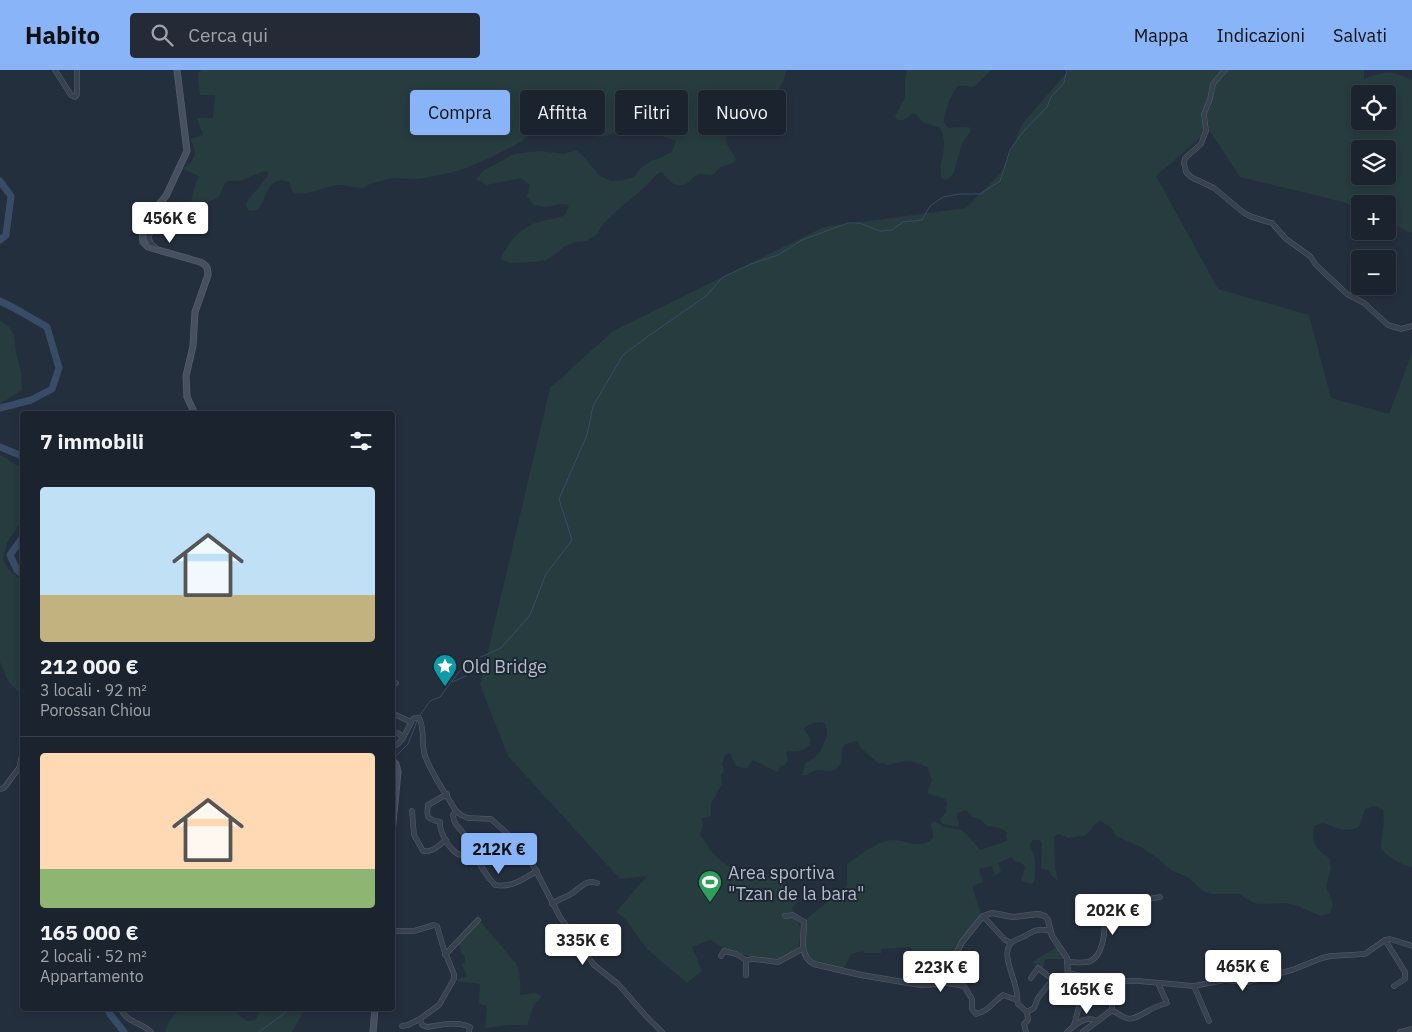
<!DOCTYPE html>
<html lang="it">
<head>
<meta charset="utf-8">
<style>
	:root { --surface:#1b232e; --page:#242b36; --text:#f1f3f6; --muted:#a0a4aa; --line:#39404a; --accent:#8ab4f8 }
	body { margin:0; font-family:"IBM Plex Sans",sans-serif; background:var(--page); color:var(--text); height:100vh; display:flex; flex-direction:column; font-size:19px; white-space:nowrap }
	* { box-sizing:border-box; margin:0 }
	p { font-size:16px; color:var(--muted) }
	.icon { flex:none; width:28px; height:28px; fill:none; stroke:currentColor; stroke-width:2; stroke-linecap:round; stroke-linejoin:round }
	.map { position:relative; flex:1; overflow:hidden }
	.panel { position:absolute; left:20px; top:341px; width:375px; height:600px; display:flex; flex-direction:column; background:var(--surface); border-radius:5px; box-shadow:0 2px 8px #0003,0 0 0 1px var(--line) }
	.panel>* { flex:none }
	.hud { position:absolute; left:410px; top:20px; width:475px; height:45px; display:flex; gap:10px }
	.tools { position:absolute; left:1351px; top:15px; display:grid; gap:10px }
	.tools a { display:grid; place-items:center; width:45px; height:45px; border-radius:5px; background:var(--surface); box-shadow:0 2px 8px #0003,0 0 0 1px var(--line); font-size:25px }
	.price { position:absolute; translate:-50% -42px; padding:0 11px; border-radius:5px; background:#fff; color:#222; font-size:16px; line-height:32px; filter:drop-shadow(0 1px 2px #0008) }
	.price::after { content:''; position:absolute; left:50%; top:30px; width:15px; height:11px; margin-left:-8px; background:inherit; clip-path:polygon(0 0,100% 0,50% 100%) }
	.price.on { background:var(--accent); color:#111 }
	ul { padding:0; list-style:none }
	li { display:grid; align-content:center; gap:10px; height:265px; padding:0 20px }
	li+li { border-top:1px solid var(--line) }
	li span { display:grid; place-items:center; height:155px; border-radius:5px; color:#555 }
	li>.icon { margin-inline-start:auto }
	span .icon { width:90px; height:90px; fill:#fffc; stroke-width:1 }
	li b { font-size:21px }
	h2 { display:flex; justify-content:space-between; align-items:center; height:60px; padding:0 20px; font-size:21px }
	.pill { padding:0 18px; border-radius:5px; background:var(--surface); box-shadow:0 2px 8px #0003,0 0 0 1px var(--line); font-size:18px; line-height:45px }
	.pill.on { background:var(--accent); color:#111 }
	header { display:flex; align-items:center; gap:30px; box-sizing:border-box; height:70px; padding:0 25px; background:var(--accent); color:#111 }
	header strong { font-size:24px }
	nav { display:flex; gap:28px; margin-inline-start:auto; font-size:18px }
	.search { width:350px; height:45px; background:var(--page); display:flex; align-items:center; gap:12px; box-sizing:border-box; padding:0 18px; border-radius:5px; color:var(--muted); font-size:19px }
	.map>svg:first-child { display:block }
</style>
</head>
<body>
<header>
<strong>Habito</strong>
<div class="search"><svg class="icon" aria-label="search" viewBox="0 0 24 24"><circle cx="10" cy="10" r="6"/><path d="M15 15l6 6"/></svg>Cerca qui</div>
<nav><a>Mappa</a><a>Indicazioni</a><a>Salvati</a></nav>
</header>
<div class="map">
<svg width="1412" height="962" viewBox="0 0 1412 962">
	<rect width="100%" height="100%" fill="#242f3e"/>
	<g fill="#263c3f" fill-rule="evenodd">
		<path d="M 203,0 L 786,0 C 785,32 726,55 726,69 C 726,77 734,82 736,90 L 731,94 L 720,97 L 713,105 C 708,105 701,103 697,105 C 693,107 691,111 688,113 C 675,119 668,111 662,102 L 657,104 L 647,115 L 611,146 L 603,154 L 597,164 L 587,171 L 576,172 L 565,176 L 557,183 L 546,190 L 534,192 L 511,193 L 500,189 C 510,170 521,156 542,151 C 551,149 556,149 565,145 L 569,135 L 563,134 L 545,137 L 534,135 L 527,126 L 530,115 L 521,108 L 487,115 L 476,109 L 484,100 L 515,84 L 539,81 L 564,84 L 576,80 L 585,88 L 600,106 L 611,111 L 623,110 L 634,107 L 641,98 L 651,91 L 662,87 L 672,82 L 676,71 L 654,63 L 635,59 L 623,60 L 601,67 L 591,64 L 589,41 L 579,36 L 567,36 L 557,41 L 550,49 L 529,63 L 522,71 L 490,88 L 458,101 L 426,108 L 415,109 L 392,108 L 370,114 L 363,118 C 355,118 346,115 339,115 C 327,115 306,127 295,123 C 291,121 291,116 289,112 C 269,105 268,123 260,137 L 257,140 L 253,141 L 248,140 L 246,136 L 247,131 L 268,106 L 268,102 L 264,101 L 240,111 L 227,111 C 222,116 222,121 219,126 C 216,130 200,134 195,135 L 191,133 C 192,123 195,115 199,106 L 183,99 C 196,89 198,83 190,69 L 203,65 L 197,48 L 213,48 L 215,25 L 200,25 L 197,3 Z"/>
		<path d="M 907,0 L 991,0 L 975,16 L 971,17 L 967,16 L 958,16 C 952,22 943,44 944,53 L 949,58 L 967,57 L 971,58 L 970,62 L 962,73 L 954,102 C 952,107 949,109 944,110 L 941,107 C 938,88 950,79 940,58 L 922,52 L 917,45 L 913,43 C 907,47 906,51 897,50 L 895,47 L 905,27 L 905,9 Z"/>
		<path d="M 1069,0 L 1364,0 L 1364,9 C 1391,0 1387,0 1412,10 L 1412,163 L 1388,152 L 1388,134 L 1360,134 L 1360,140 L 1343,132 L 1240,107 L 1209,60 L 1156,106 L 1218,219 L 1309,245 L 1331,328 L 1389,344 L 1412,283 L 1412,797 C 1399,794 1389,788 1381,778 L 1384,749 L 1383,740 L 1374,736 L 1365,739 L 1359,757 C 1343,763 1338,758 1323,753 L 1314,756 C 1311,773 1315,778 1329,788 L 1331,798 L 1326,816 L 1333,834 L 1330,843 L 1321,846 L 1295,835 L 1286,833 L 1257,834 L 1248,830 L 1240,824 L 1212,824 L 1203,821 L 1189,808 L 1171,800 L 1157,788 L 1141,777 L 1116,766 L 1111,758 L 1101,751 C 1092,754 1091,762 1084,766 L 1068,768 L 1059,764 L 1054,766 L 1055,798 L 1058,811 L 1052,806 L 1048,800 L 1041,799 L 1042,774 L 1040,770 L 1033,770 L 1030,774 C 1030,779 1033,781 1034,786 C 1036,794 1035,804 1034,812 L 1032,814 L 1022,811 L 1021,810 L 1025,797 L 1022,793 L 1014,791 L 1012,787 L 998,793 L 1001,801 L 995,806 L 992,796 L 979,799 L 983,812 L 972,816 L 980,841 L 980,846 L 957,876 L 943,909 L 934,913 L 914,913 L 914,905 L 911,877 L 881,879 L 881,883 L 864,883 L 863,881 L 851,884 L 844,899 L 815,893 L 806,884 L 805,872 L 806,850 L 813,843 L 843,821 L 847,815 L 847,795 C 856,786 879,771 891,770 C 905,769 921,781 933,768 L 933,761 L 930,754 L 934,751 L 944,757 L 961,760 L 968,765 L 980,780 L 1007,771 L 1006,766 L 1007,763 C 1003,757 994,757 987,756 C 981,750 982,749 972,747 L 966,740 L 957,743 C 955,748 961,752 958,757 L 943,754 L 941,752 L 941,748 L 946,742 L 947,733 L 945,729 L 929,724 L 927,722 L 932,711 L 928,697 C 923,696 922,695 917,693 C 908,689 896,693 887,695 L 883,693 L 879,694 L 861,678 L 857,671 C 854,672 848,673 846,674 C 838,678 846,693 836,699 C 825,706 821,694 807,705 L 802,705 L 805,694 L 819,684 L 827,666 L 826,654 C 819,650 809,653 804,659 C 806,662 809,665 810,669 C 812,680 796,683 788,681 L 786,683 L 788,691 L 784,695 L 780,696 L 779,701 L 777,702 L 753,690 L 747,698 C 732,697 736,694 730,683 L 725,685 L 722,694 L 724,701 L 721,705 L 722,713 L 715,727 L 711,733 L 711,745 L 709,747 L 702,748 L 703,756 L 700,764 L 709,778 L 719,789 L 733,799 L 749,800 L 771,806 L 787,814 L 800,829 L 792,838 C 801,856 802,859 798,879 C 792,882 784,889 778,890 C 762,891 739,882 723,880 L 721,876 L 710,870 L 692,877 L 702,901 L 687,913 L 647,879 L 626,850 L 616,842 L 647,806 L 620,809 L 508,686 L 480,615 L 550,318 L 613,261 L 824,157 L 966,138 L 1002,102 L 1022,54 ZM 1360,24 L 1388,24 L 1388,51 L 1360,51 ZM 1360,79 L 1388,79 L 1388,106 L 1360,106 Z"/>
		<polygon points="0,250 10,258 14,265 16,283 21,302 22,320 0,334"/>
		<path d="M 0,385 L 22,398 L 22,450 L 7,473 L 3,489 C 7,499 13,504 22,510 L 22,623 C 7,614 7,607 0,592 Z"/>
		<path d="M 477,852 L 481,852 L 516,893 C 520,904 521,914 520,925 L 535,923 L 542,926 L 534,935 L 527,955 L 510,955 L 485,958 L 487,936 L 479,934 L 480,914 L 458,911 L 458,909 L 467,906 L 462,894 L 465,893 L 465,887 L 461,883 L 459,873 Z"/>
		<polygon points="1057,877 1063,886 1063,889 1045,889 1043,899 1032,892"/>
		<polygon points="180,939 232,939 246,951 256,950 260,939 305,939 292,962 165,962 169,951"/>
	</g>
	<g fill="none" stroke-linecap="round" stroke-linejoin="round">
		<g stroke="#394c67" stroke-width="1">
			<polyline points="444,588 444,604 452,612 466,606"/>
			<polyline points="420,645 430,631 440,627 458,603 470,592 501,578 530,545 546,504 572,470 559,429 587,365 593,336 623,285 647,267 706,226 723,207 751,194 778,185 802,170 848,153 860,153 880,161 892,160 903,152 922,150 930,136 943,127 960,124 980,124 1000,111 1010,80 1023,62 1047,37 1051,27 1064,13 1067,0"/>
			<polyline points="394,688 408,674 417,651"/>
			<polyline points="259,962 285,943 288,939"/>
		</g>
		<g stroke="#394c67" stroke-width="7">
			<polyline points="0,111 11,126 6,165 0,170"/>
			<polyline points="0,231 14,238 47,257 59,298 52,319 31,330 0,338"/>
			<polyline points="0,377 22,386"/>
			<polyline points="22,468 10,485 17,500 22,504"/>
			<polyline points="108,939 110,944 124,962"/>
		</g>
		<g stroke="#565f6c" stroke-width="5.5">
			<g id="minor">
				<polyline points="55,0 71,25 75,27 77,25 77,0"/>
				<polyline points="1225,0 1213,14 1210,29 1204,44 1206,61 1201,74 1185,88 1184,93 1186,102 1191,107 1214,118 1244,143 1252,147 1272,153 1286,169 1310,186 1316,195 1347,224 1364,233 1388,255 1401,259 1412,256"/>
				<polyline points="155,177 152,175 149,169 149,164 173,146"/>
				<polyline points="392,613 396,613"/>
				<polyline points="392,643 411,652"/>
				<polyline points="392,661 398,663 403,668 398,674 392,677"/>
				<path d="M 403,668 L 413,649 L 415,648 L 419,648 C 425,657 421,675 425,686 C 432,705 446,724 456,741 L 461,745 L 468,748 L 491,749 L 508,764 L 534,797 L 560,847 L 594,895 L 618,914 L 646,946 L 662,962"/>
				<polyline points="0,719 4,718 19,698 22,685"/>
				<path d="M 447,724 L 428,735 C 426,748 427,749 440,752 C 440,754 440,757 441,760 C 444,770 459,796 470,780 C 469,776 468,771 466,767 C 461,758 454,757 453,745 L 456,741"/>
				<path d="M 412,741 L 414,765 L 423,781 C 432,783 439,775 446,770"/>
				<path d="M 470,780 C 479,791 485,805 495,815 C 512,818 523,809 537,801"/>
				<path d="M 552,834 C 558,829 565,828 571,824 C 581,818 585,809 597,813"/>
				<polyline points="785,846 793,845 804,852"/>
				<polyline points="983,846 1005,870 1011,873"/>
				<polyline points="392,861 414,861 434,855 437,856 444,880 454,904 454,909 439,935 420,949 408,955 402,956"/>
				<polyline points="1385,870 1405,902 1405,909 1394,916"/>
				<polyline points="445,885 478,850"/>
				<polyline points="721,886 724,881 736,884 746,890 753,889 778,892 802,879"/>
				<polyline points="746,890 746,905"/>
				<path d="M 1067,892 C 1074,892 1082,893 1088,892 C 1105,887 1105,857 1105,843 L 1114,840 L 1126,833 L 1160,827"/>
				<polyline points="1068,905 1073,904 1101,911 1138,911 1194,916 1225,910 1247,912 1292,900 1322,888 1331,886 1365,884 1385,870 1390,869 1412,876"/>
				<polyline points="1031,908 1038,898 1051,908 1055,909"/>
				<path d="M 943,911 L 946,913 L 964,916 L 972,929 L 972,939 L 976,944 C 990,940 992,933 1003,925 L 1017,930 L 1018,934 L 1027,942 L 1028,950 L 1024,954 L 1026,962"/>
				<polyline points="1194,916 1209,951"/>
				<path d="M 1017,930 C 1020,915 999,886 1011,873 C 1014,870 1021,868 1025,866 C 1034,860 1040,858 1050,861"/>
				<path d="M 1112,940 C 1130,952 1130,951 1148,941 C 1154,937 1161,935 1167,933 L 1158,913"/>
				<path d="M 122,941 C 127,952 142,953 151,962"/>
				<polyline points="1027,942 1034,938 1038,928 1053,909"/>
				<path d="M 420,949 L 422,955 L 427,957 C 441,955 456,951 470,957 L 469,962"/>
				<polyline points="1074,955 1082,926"/>
				<path d="M 1067,962 C 1076,954 1086,945 1097,951"/>
				<polyline points="1400,962 1412,959"/>
			</g>
		</g>
		<g stroke="#565f6c" stroke-width="6">
			<path id="tertiary" d="M 804,852 C 804,868 798,885 814,894 L 861,905 L 921,915 L 936,914 L 944,910 L 962,872 L 983,846 L 992,843 L 1013,847 L 1038,844 L 1045,846 L 1048,850 L 1052,866 L 1067,888 L 1068,905 L 1059,911 L 1059,915 C 1067,920 1076,924 1085,927 C 1094,929 1105,925 1112,932 L 1112,940 L 1083,962"/>
		</g>
		<g stroke="#565f6c" stroke-width="7">
			<g id="secondary">
				<path d="M 177,0 L 187,81 L 166,126 L 146,149 L 143,155 L 142,161 L 143,172 L 148,177 L 200,192 C 207,195 208,198 208,205 L 195,242 L 193,276 L 186,306 L 187,327 L 195,344"/>
				<polyline points="392,690 396,694 398,702 392,763"/>
				<polyline points="373,962 375,939"/>
			</g>
		</g>
		<use href="#minor" stroke="#38414e" stroke-width="4.5"/>
		<use href="#tertiary" stroke="#38414e" stroke-width="5"/>
		<use href="#secondary" stroke="#465061" stroke-width="5.5"/>
	</g>
	<defs>
		<g id="sight-pin" transform="scale(1.25)"><path d="M0 17L-7.5 6A9.5 9.5 0 1 1 7.5 6Z" fill="#0f9aa8" stroke="#1d2633"/><path d="M0-6L1.8-2.2L6-1.7L2.9 1.2L3.7 5.4L0 3.3L-3.7 5.4L-2.9 1.2L-6-1.7L-1.8-2.2Z" fill="#fff"/></g>
		<g id="stadium-pin" transform="scale(1.25)"><path d="M0 17L-7.5 6A9.5 9.5 0 1 1 7.5 6Z" fill="#2e9e5b" stroke="#1d2633"/><path d="M0-5a6.5 5 0 1 0 0 10a6.5 5 0 1 0 0-10ZM-3.5-1.8h7v3.6h-7Z" fill="#fff"/></g>
	</defs>
	<g fill-rule="evenodd">
		<use href="#sight-pin" x="445" y="596"/>
		<use href="#stadium-pin" x="710" y="812"/>
	</g>
	<g text-anchor="middle" dominant-baseline="central" stroke-width="4" stroke-linejoin="round" paint-order="stroke">
		<g font-size="18" fill="#b4bcc9" stroke="#1d2633" text-anchor="start">
			<text x="462" y="596">Old Bridge</text>
			<text x="728" y="802">Area sportiva<tspan x="728" dy="21">"Tzan de la bara"</tspan></text>
		</g>
	</g>
</svg>
<div class="tools">
<a><svg class="icon" aria-label="locate" viewBox="0 0 24 24"><circle cx="12" cy="12" r="6"/><path d="M12 2v4M12 18v4M2 12h4M18 12h4"/></svg></a>
<a><svg class="icon" aria-label="layers" viewBox="0 0 24 24"><path d="M12 4l9 5-9 5-9-5zM3 14l9 5 9-5"/></svg></a>
<a>+</a>
<a>−</a>
</div>
<b class="price" style="left:170px;top:174px">456K €</b>
<b class="price on" style="left:499px;top:805px">212K €</b>
<b class="price" style="left:1113px;top:866px">202K €</b>
<b class="price" style="left:583px;top:896px">335K €</b>
<b class="price" style="left:1243px;top:922px">465K €</b>
<b class="price" style="left:941px;top:923px">223K €</b>
<b class="price" style="left:1087px;top:945px">165K €</b>
<div class="hud">
<a class="pill on">Compra</a>
<a class="pill">Affitta</a>
<a class="pill">Filtri</a>
<a class="pill">Nuovo</a>
</div>
<section class="panel">
<h2>7 immobili<svg class="icon" aria-label="filters" viewBox="0 0 24 24"><path d="M4 7h16M4 17h16"/><circle cx="9" cy="7" r="2"/><circle cx="15" cy="17" r="2"/></svg></h2>
<ul>
<li><span style="background:linear-gradient(#bfe0f5 70%,#c2b280 0)"><svg class="icon" aria-label="home" viewBox="0 0 24 24"><path d="M3 11l9-7 9 7M6 9v11h12V9"/></svg></span><div><b>212 000 €</b><p>3 locali · 92 m²</p><p>Porossan Chiou</p></div></li>
<li><span style="background:linear-gradient(#ffd9b3 75%,#8fb573 0)"><svg class="icon" aria-label="home" viewBox="0 0 24 24"><path d="M3 11l9-7 9 7M6 9v11h12V9"/></svg></span><div><b>165 000 €</b><p>2 locali · 52 m²</p><p>Appartamento</p></div></li>
</ul>
</section>
</div>
</body>
</html>
